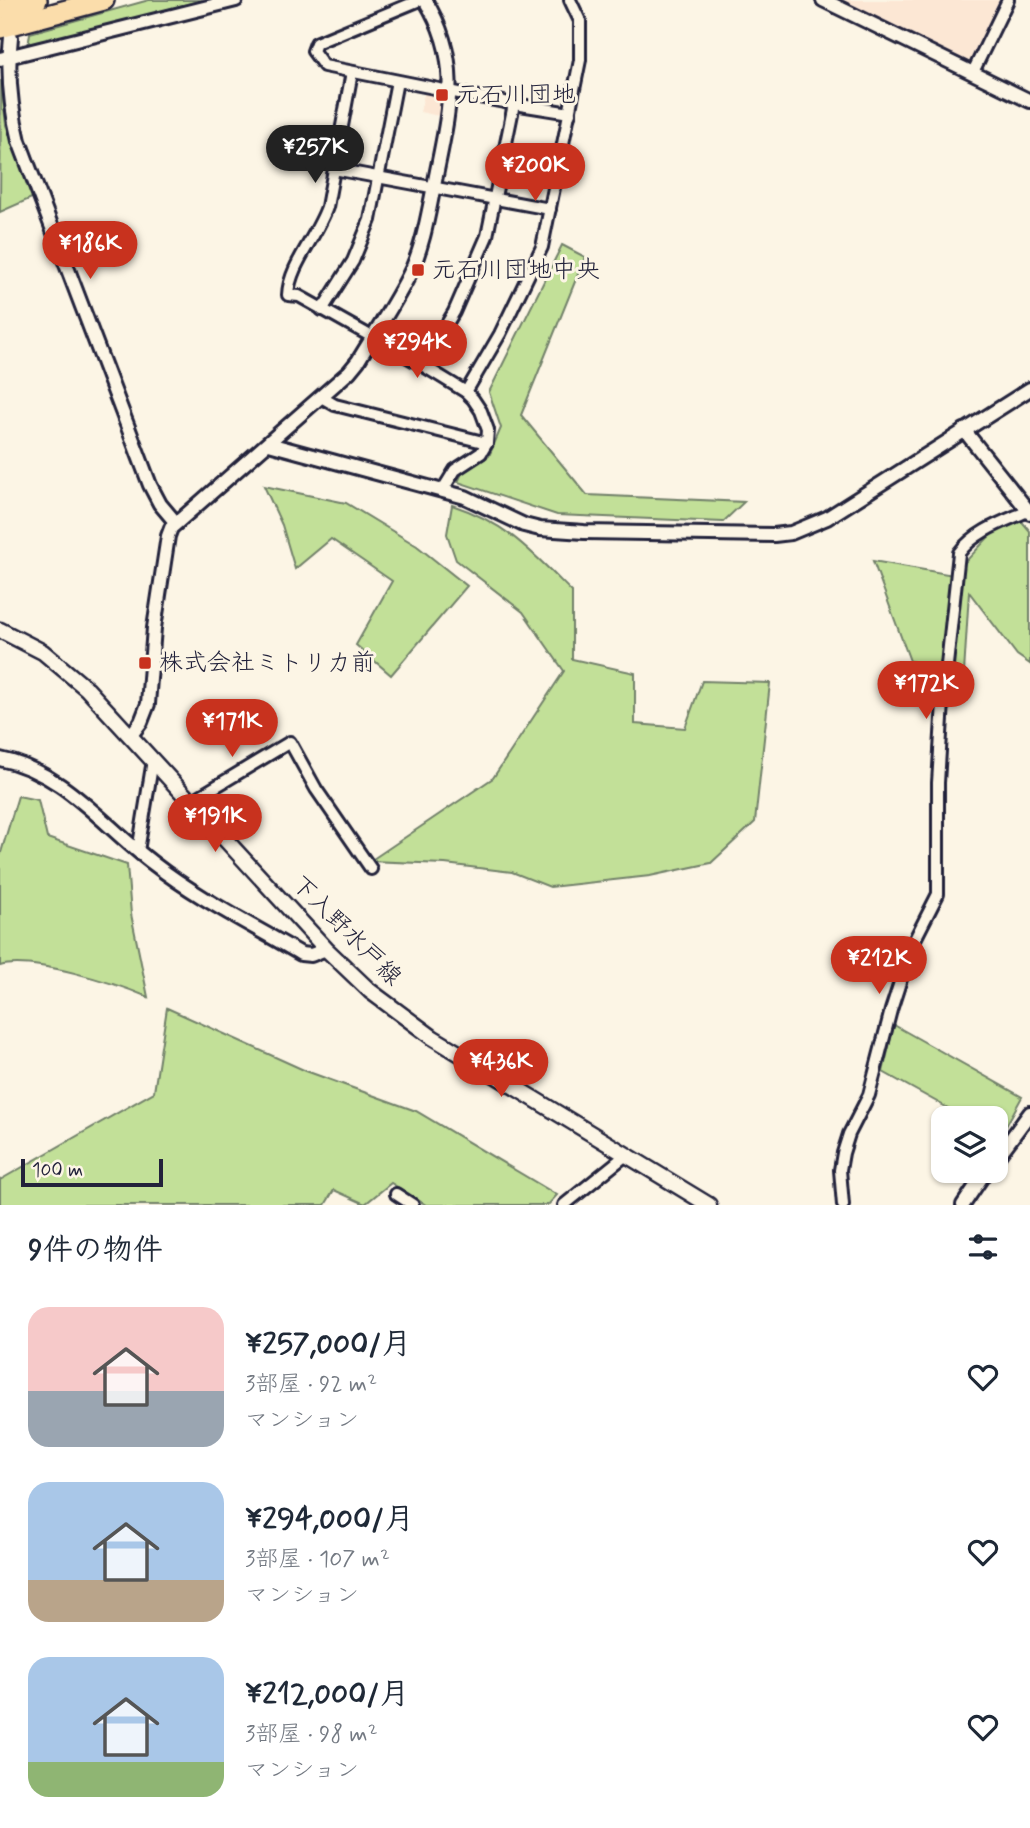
<!DOCTYPE html>
<html lang="ja">
<head>
<meta charset="utf-8">
<style>
	:root { --surface:#fff; --page:#f2f2f3; --text:#1f2937; --muted:#747a83; --accent:#c8321e }
	body { margin:0; font-family:Mynerve,"Klee One",sans-serif; background:var(--page); color:var(--text); height:100vh; display:flex; flex-direction:column; font-size:26px; white-space:nowrap }
	* { box-sizing:border-box; margin:0 }
	p { font-size:23px; color:var(--muted) }
	.icon { flex:none; width:38px; height:38px; fill:none; stroke:currentColor; stroke-width:2; stroke-linecap:round; stroke-linejoin:round }
	.map { position:relative; height:1205px; overflow:hidden }
	.drawer { display:flex; flex-direction:column; background:var(--surface); flex:1 }
	.drawer>* { flex:none }
	.buttons { position:absolute; left:931px; top:1106px; display:grid; gap:14px }
	.buttons a { display:grid; place-items:center; width:77px; height:77px; border-radius:14px; background:var(--surface); box-shadow:0 2px 5px #0004; font-size:35px }
	.scale { position:absolute; left:21px; bottom:18px; width:142px; box-sizing:border-box; padding-left:7px; border:4px solid #22223b; border-top:0; font-size:19px; line-height:24px; white-space:nowrap; color:#22223b; -webkit-text-stroke:5px #fcf5e5; paint-order:stroke }
	.price { position:absolute; translate:-50% -60px; padding:0 16px; border-radius:24px; background:var(--accent); color:#fff; font-size:23px; line-height:46px; filter:drop-shadow(0 2px 4px #0008) }
	.price::after { content:''; position:absolute; left:50%; top:42px; width:21px; height:16px; margin-left:-10px; background:inherit; clip-path:polygon(0 0,100% 0,50% 100%) }
	.price.active { background:#222; color:#fff }
	ul { padding:0; list-style:none }
	li { display:flex; align-items:center; gap:21px; height:175px; padding:0 28px }
	li span { display:grid; place-items:center; flex:none; width:196px; height:140px; border-radius:21px; color:#555 }
	li>.icon { margin-inline-start:auto }
	span .icon { width:84px; height:84px; fill:#fffc; stroke-width:1 }
	li b { font-size:30px }
	h2 { display:flex; justify-content:space-between; align-items:center; height:84px; padding:0 28px; font-size:30px }
	.map>svg:first-child { display:block }
</style>
</head>
<body>
<div class="map">
<svg width="1030" height="1205" viewBox="0 0 1030 1205">
	<rect width="100%" height="100%" fill="#fcf5e5"/>
	<filter id="ink" filterUnits="userSpaceOnUse"><feTurbulence type="fractalNoise" baseFrequency=".0143" numOctaves="2"/><feDisplacementMap in="SourceGraphic" scale="14" xChannelSelector="R" yChannelSelector="G"/><feConvolveMatrix kernelMatrix="1 2 1 2 8 2 1 2 1" color-interpolation-filters="sRGB"/></filter>
	<g filter="url(#ink)">
		<g fill="#fce7d4">
			<polygon points="840,0 1000,0 970,60 963,63"/>
			<polygon points="425,90 441,93 439,116 420,112"/>
		</g>
		<g fill="#c2e098" stroke="#72816a" stroke-width="2">
			<polygon points="149,0 202,0 28,47 30,33"/>
			<polygon points="1,80 6,125 34,197 0,212"/>
			<polygon points="562,245 585,257 521,415 587,495 744,502 723,522 557,515 458,482 462,473 489,456 501,428 489,392"/>
			<polygon points="264,486 346,503 417,546 467,586 391,675 356,645 392,581 331,539 295,569 282,525"/>
			<path d="M 452,505 C 507,523 532,552 572,592 L 572,659 L 635,673 L 635,724 L 685,728 L 702,681 L 770,683 L 755,822 L 711,863 L 650,876 L 550,887 L 512,872 L 445,864 L 370,861 L 493,778 L 564,671 L 523,612 L 456,560 L 447,534 Z"/>
			<polygon points="1013,511 1030,531 1030,664 1017,655 969,592 964,673 910,661 873,561 953,575"/>
			<path d="M 18,796 L 38,800 L 47,838 L 127,865 L 131,914 L 148,997 C 115,983 33,957 0,966 L 0,856 Z"/>
			<polygon points="167,1008 306,1071 416,1111 557,1195 548,1205 426,1205 391,1183 365,1204 334,1190 325,1205 0,1205 0,1180 154,1092"/>
			<polygon points="894,1025 1022,1097 1000,1137 996,1135 996,1118 966,1118 883,1072"/>
		</g>
		<g fill="none" stroke-linecap="round" stroke-linejoin="round">
			<g stroke="#22223b" stroke-width="16">
				<g id="minor">
					<polyline points="420,0 316,43 313,51 324,66 514,104 570,113"/>
					<path d="M 352,72 L 327,207 C 317,236 289,266 288,295 L 299,296 L 422,365 L 466,392 L 473,399 L 481,411 L 488,430 L 487,443 L 481,453 L 455,470 L 442,491"/>
					<polyline points="973,72 1008,0"/>
					<polyline points="334,169 550,209"/>
					<polyline points="322,310 353,261 370,220 397,81"/>
					<polyline points="422,365 454,312 487,236 514,104"/>
					<polyline points="466,392 500,334 542,247 580,60 580,21 570,0"/>
					<polyline points="321,397 335,405 487,443"/>
					<polyline points="190,802 290,742 316,789 371,869"/>
					<polyline points="138,851 153,760"/>
					<polyline points="396,1194 413,1205"/>
					<polyline points="564,1205 626,1155"/>
					<path d="M 843,1205 L 840,1170 L 843,1153 L 849,1134 L 869,1095 L 891,1010 L 912,945 L 938,894 L 938,783 L 943,702 L 959,553 C 975,531 1003,522 1028,511"/>
				</g>
			</g>
			<g stroke="#22223b" stroke-width="18">
				<g id="tertiary">
					<polyline points="823,0 1030,101"/>
					<path d="M 11,37 C 7,73 10,105 19,141 L 150,485 L 160,504 L 176,523"/>
					<polyline points="0,59 236,0"/>
					<polyline points="964,430 1030,513"/>
					<polyline points="269,444 465,497 524,525 540,529 584,532 774,535 791,533 827,518 1030,389"/>
					<path d="M 131,735 L 141,722 L 148,704 L 154,628 L 168,536 L 171,528 L 349,372 L 358,361 C 376,331 397,301 412,269 C 424,242 428,214 434,186 C 447,117 465,64 425,0"/>
					<path d="M 0,759 C 65,772 103,826 154,864 C 199,899 252,925 301,954 L 311,955 L 326,949"/>
					<polyline points="996,1159 1030,1113"/>
					<polyline points="963,1205 986,1171"/>
				</g>
			</g>
			<g stroke="#22223b" stroke-width="19">
				<polyline id="secondary" points="0,630 43,652 87,689 326,949 370,991 432,1037 709,1205"/>
			</g>
			<g stroke="#22223b" stroke-width="24">
				<g id="motorway">
					<polyline points="0,9 37,0"/>
					<polyline points="0,28 104,0"/>
				</g>
			</g>
			<use href="#minor" stroke="#fcf5e5" stroke-width="10"/>
			<use href="#tertiary" stroke="#fcf5e5" stroke-width="12"/>
			<use href="#secondary" stroke="#fcf5e5" stroke-width="14"/>
			<use href="#motorway" stroke="#fbddab" stroke-width="19"/>
		</g>
	</g>
	<g fill="#c8321e" stroke="#fcf5e5" stroke-width="2.5">
		<rect x="435" y="88" width="14" height="14" rx="3.5"/>
		<rect x="411" y="263" width="14" height="14" rx="3.5"/>
		<rect x="138" y="656" width="14" height="14" rx="3.5"/>
	</g>
	<g text-anchor="middle" dominant-baseline="central" stroke-width="6" stroke-linejoin="round" paint-order="stroke">
		<g font-size="24" fill="#22223b" stroke="#fcf5e5" text-anchor="start">
			<text x="456" y="95">元石川団地</text>
			<text x="432" y="270">元石川団地中央</text>
			<text x="159" y="663">株式会社ミトリカ前</text>
		</g>
		<g font-size="24" fill="#22223b" stroke="#fcf5e5">
			<text transform="translate(346 931) rotate(45)">下入野水戸線</text>
		</g>
	</g>
</svg>
<div class="buttons">
<a><svg class="icon" aria-label="layers" viewBox="0 0 24 24"><path d="M12 4l9 5-9 5-9-5zM3 14l9 5 9-5"/></svg></a>
</div>
<div class="scale">100 m</div>
<b class="price active" style="left:315px;top:185px">¥257K</b>
<b class="price" style="left:535px;top:203px">¥200K</b>
<b class="price" style="left:90px;top:281px">¥186K</b>
<b class="price" style="left:417px;top:380px">¥294K</b>
<b class="price" style="left:926px;top:721px">¥172K</b>
<b class="price" style="left:232px;top:759px">¥171K</b>
<b class="price" style="left:215px;top:854px">¥191K</b>
<b class="price" style="left:879px;top:996px">¥212K</b>
<b class="price" style="left:501px;top:1099px">¥436K</b>
</div>
<section class="drawer">
<h2>9件の物件<svg class="icon" aria-label="filters" viewBox="0 0 24 24"><path d="M4 7h16M4 17h16"/><circle cx="9" cy="7" r="2"/><circle cx="15" cy="17" r="2"/></svg></h2>
<ul>
<li><span style="background:linear-gradient(#f6c9c9 60%,#9aa5b1 0)"><svg class="icon" aria-label="home" viewBox="0 0 24 24"><path d="M3 11l9-7 9 7M6 9v11h12V9"/></svg></span><div><b>¥257,000/月</b><p>3部屋 · 92 m²</p><p>マンション</p></div><svg class="icon" aria-label="heart" viewBox="0 0 24 24"><path d="M12 20l-8-8c-3-5 5-10 8-4 3-6 11-1 8 4z"/></svg></li>
<li><span style="background:linear-gradient(#a9c7e8 70%,#b9a48a 0)"><svg class="icon" aria-label="home" viewBox="0 0 24 24"><path d="M3 11l9-7 9 7M6 9v11h12V9"/></svg></span><div><b>¥294,000/月</b><p>3部屋 · 107 m²</p><p>マンション</p></div><svg class="icon" aria-label="heart" viewBox="0 0 24 24"><path d="M12 20l-8-8c-3-5 5-10 8-4 3-6 11-1 8 4z"/></svg></li>
<li><span style="background:linear-gradient(#a9c7e8 75%,#8fb573 0)"><svg class="icon" aria-label="home" viewBox="0 0 24 24"><path d="M3 11l9-7 9 7M6 9v11h12V9"/></svg></span><div><b>¥212,000/月</b><p>3部屋 · 98 m²</p><p>マンション</p></div><svg class="icon" aria-label="heart" viewBox="0 0 24 24"><path d="M12 20l-8-8c-3-5 5-10 8-4 3-6 11-1 8 4z"/></svg></li>
</ul>
</section>
</body>
</html>
